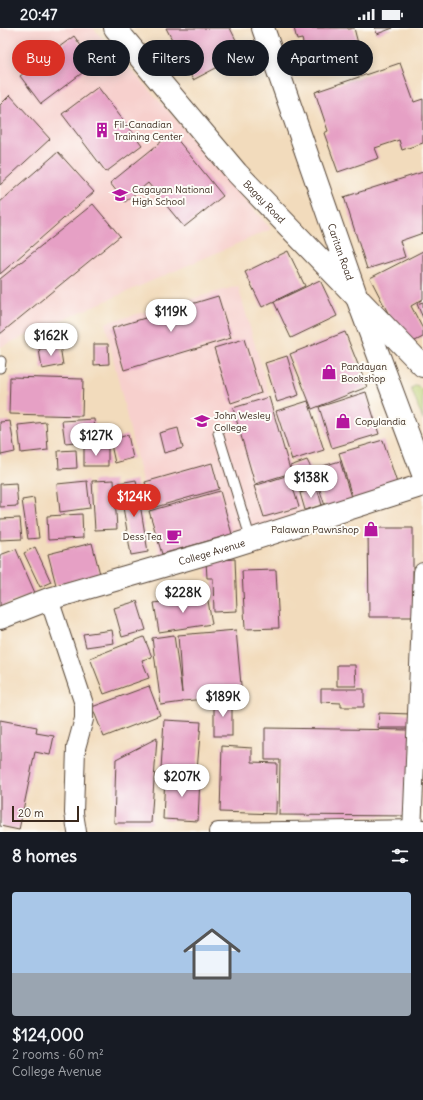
<!DOCTYPE html>
<html lang="en">
<head>
<meta charset="utf-8">
<style>
	:root { --surface:#171b24; --page:#242831; --text:#f1f3f6; --muted:#9ea1a6; --line:#363941; --accent:#d93025 }
	body { margin:0; font-family:Delius,sans-serif; background:var(--page); color:var(--text); height:100vh; display:flex; flex-direction:column; font-size:15px; white-space:nowrap }
	* { box-sizing:border-box; margin:0 }
	p { font-size:13px; color:var(--muted) }
	.icon { flex:none; width:22px; height:22px; fill:none; stroke:currentColor; stroke-width:2; stroke-linecap:round; stroke-linejoin:round }
	.map { position:relative; height:804px; overflow:hidden }
	.details { display:flex; flex-direction:column; background:var(--surface); flex:1 }
	.details>* { flex:none }
	.banner { position:absolute; left:12px; top:12px; width:399px; height:36px; display:flex; gap:8px }
	.scale { position:absolute; left:12px; bottom:10px; width:67px; box-sizing:border-box; padding-left:4px; border:2px solid #3b2a1e; border-top:0; font-size:11px; line-height:14px; white-space:nowrap; color:#3b2a1e; -webkit-text-stroke:3px #fdfcf7; paint-order:stroke }
	.price { position:absolute; translate:-50% -34px; padding:0 9px; border-radius:14px; background:#fff; color:#222; font-size:13px; line-height:26px; filter:drop-shadow(0 1px 2px #0008) }
	.price::after { content:''; position:absolute; left:50%; top:24px; width:12px; height:9px; margin-left:-6px; background:inherit; clip-path:polygon(0 0,100% 0,50% 100%) }
	.price.active { background:var(--accent); color:#fff }
	ul { padding:0; list-style:none }
	li { display:grid; align-content:center; gap:8px; height:212px; padding:0 12px }
	li+li { border-top:1px solid var(--line) }
	li span { display:grid; place-items:center; height:124px; border-radius:4px; color:#555 }
	li>.icon { margin-inline-start:auto }
	span .icon { width:72px; height:72px; fill:#fffc; stroke-width:1 }
	li b { font-size:17px }
	h2 { display:flex; justify-content:space-between; align-items:center; height:48px; padding:0 12px; font-size:17px }
	.tag { padding:0 14px; border-radius:18px; background:var(--surface); box-shadow:0 2px 10px #0003; font-size:14px; line-height:36px }
	.tag.active { background:var(--accent); color:#fff }
	.status { display:flex; justify-content:space-between; align-items:center; height:28px; padding:0 20px; background:var(--surface); direction:ltr }
	.status svg { height:11px; fill:currentColor }
	.map>svg:first-child { display:block }
</style>
</head>
<body>
<div class="status"><b>20:47</b><svg viewBox="0 0 49 12"><path d="M0 12V9h3v3zM5 12V6h3v6zM10 12V3h3v9zM15 12V0h3v12zM26 1h20v11H26zM47 4h2v5h-2z"/></svg></div>
<div class="map">
<svg width="423" height="804" viewBox="0 0 423 804">
	<rect width="100%" height="100%" fill="#fdfcf7"/>
	<filter id="ink" filterUnits="userSpaceOnUse"><feTurbulence type="fractalNoise" baseFrequency=".025" numOctaves="2"/><feDisplacementMap in="SourceGraphic" scale="8" xChannelSelector="R" yChannelSelector="G"/><feConvolveMatrix kernelMatrix="1 2 1 2 8 2 1 2 1" color-interpolation-filters="sRGB"/></filter>
	<filter id="wash" filterUnits="userSpaceOnUse"><feTurbulence type="fractalNoise" baseFrequency=".012" numOctaves="4" result="noise"/><feDisplacementMap in="SourceGraphic" scale="16" xChannelSelector="R" yChannelSelector="G"/><feGaussianBlur stdDeviation="0.9" result="paint"/><feColorMatrix in="noise" values="0 0 0 0 0 0 0 0 0 0 0 0 0 0 0 0 0 1.4 0 .05"/><feComposite in="paint" operator="in"/></filter>
	<g filter="url(#wash)">
		<rect width="100%" height="100%" fill="#f2dbbc"/>
		<g fill="#f7d0cd">
			<polygon points="0,0 93,0 173,88 209,132 271,201 0,319"/>
			<polygon points="238,258 305,490 160,531 105,295"/>
		</g>
		<polygon fill="#bace71" stroke="#7a7c48" points="417,357 423,363 423,392 411,360"/>
		<g id="blocks">
			<g fill="#e6a0c5">
				<polygon points="166,0 230,0 243,26 193,52"/>
				<polygon points="294,0 348,0 348,1 354,0 361,27 310,40 302,11 297,12"/>
				<polygon points="375,0 393,0 377,6"/>
				<polygon points="74,8 94,36 41,76 20,48"/>
				<polygon points="400,35 414,74 423,71 423,115 402,122 399,112 375,120 379,130 338,144 324,105 328,103 315,64"/>
				<polygon points="98,59 142,117 106,144 62,86"/>
				<polygon points="10,67 50,111 0,157 0,77"/>
				<polygon points="172,105 223,168 184,199 148,155 125,174 110,155"/>
				<polygon points="58,124 94,164 0,246 0,174"/>
				<polygon points="423,144 423,205 400,213 405,229 367,241 344,169"/>
				<polygon points="93,176 120,208 0,306 0,251"/>
				<polygon points="288,223 305,258 262,279 245,244"/>
				<polygon points="423,223 423,271 411,278 423,301 423,309 405,318 370,250"/>
				<polygon points="320,252 337,288 291,310 274,274"/>
				<polygon points="218,268 231,310 124,342 112,300"/>
				<polygon points="423,274 423,290 417,276"/>
				<polygon points="345,304 367,359 312,381 290,326"/>
				<polygon points="244,311 261,365 231,375 214,320"/>
				<polygon points="94,316 108,316 109,336 94,337"/>
				<polygon points="60,318 63,337 42,341 39,321"/>
				<polygon points="287,328 299,367 277,374 265,335"/>
				<polygon points="10,349 83,351 82,388 9,386"/>
				<polygon points="366,364 379,406 332,420 319,379"/>
				<polygon points="269,369 291,445 255,456 233,380"/>
				<polygon points="308,373 324,422 292,432 276,383"/>
				<polygon points="94,391 96,412 65,415 62,393"/>
				<polygon points="10,393 15,424 1,427 0,394"/>
				<polygon points="46,394 48,422 21,425 18,397"/>
				<polygon points="178,400 183,420 164,425 159,405"/>
				<polygon points="128,407 133,430 115,435 110,412"/>
				<polygon points="383,412 398,458 353,472 339,425"/>
				<rect x="84" y="420" width="24" height="18"/>
				<polygon points="76,422 77,440 59,441 58,423"/>
				<polygon points="307,432 311,440 294,446 290,438"/>
				<polygon points="340,433 353,476 327,484 313,441"/>
				<polygon points="212,435 219,461 152,480 145,454"/>
				<polygon points="312,443 316,459 299,464 294,449"/>
				<polygon points="289,447 299,479 264,489 254,458"/>
				<polygon points="114,452 117,501 95,502 92,453"/>
				<polygon points="136,452 148,524 131,527 119,455"/>
				<polygon points="87,453 90,480 60,484 57,456"/>
				<polygon points="16,455 18,478 0,479 0,456"/>
				<polygon points="317,460 322,477 305,482 300,465"/>
				<polygon points="220,463 232,506 162,526 149,483"/>
				<polygon points="34,470 39,510 28,511 22,472"/>
				<polygon points="82,486 83,510 48,512 47,488"/>
				<polygon points="20,490 22,511 0,512 0,491"/>
				<polygon points="368,500 413,500 413,589 369,589"/>
				<polygon points="92,515 100,546 56,557 48,526"/>
				<polygon points="35,519 51,554 40,559 24,525"/>
				<polygon points="16,521 35,565 0,579 0,527"/>
				<polygon points="235,531 237,583 214,584 213,550 207,550 206,533"/>
				<polygon points="276,542 279,600 245,601 242,543"/>
				<polygon points="207,567 212,596 159,604 154,575"/>
				<polygon points="137,573 146,602 122,609 114,580"/>
				<polygon points="112,602 114,615 86,619 83,606"/>
				<polygon points="236,602 242,668 183,673 183,674 161,677 152,610 174,607 182,665 178,607"/>
				<polygon points="144,609 152,629 142,632 149,650 104,666 90,630"/>
				<polygon points="337,637 355,637 356,658 337,658"/>
				<polygon points="149,658 160,687 104,709 92,679"/>
				<polygon points="321,661 364,661 364,679 341,679 341,675 321,674"/>
				<rect x="214" y="671" width="18" height="37"/>
				<polygon points="379,685 412,686 412,700 378,700"/>
				<polygon points="0,692 37,699 36,705 54,708 50,727 35,724 19,802 0,798"/>
				<polygon points="164,692 201,694 197,743 161,741"/>
				<polygon points="265,700 412,702 411,788 279,787 280,732 265,732"/>
				<polygon points="157,710 151,795 114,795 116,731"/>
				<polygon points="222,718 252,720 252,734 277,735 276,786 220,784"/>
				<polygon points="165,747 200,749 198,793 163,791"/>
			</g>
		</g>
	</g>
	<g filter="url(#ink)">
		<use href="#blocks" fill-opacity="0" stroke="#564536" stroke-width="1"/>
		<g fill="none" stroke-linecap="round" stroke-linejoin="round">
			<g stroke="#564536" stroke-width="11">
				<g id="lane">
					<polyline points="0,340 1,333"/>
					<polyline points="218,405 251,512"/>
				</g>
			</g>
			<g stroke="#564536" stroke-width="20">
				<g id="street">
					<polyline points="49,571 84,676 84,691 76,720 74,785 77,804"/>
					<polyline points="218,804 423,801"/>
					<polyline points="412,804 423,544"/>
				</g>
			</g>
			<g stroke="#564536" stroke-width="24">
				<g id="secondary">
					<path id="s1" d="M 115,0 L 237,145 L 423,338"/>
					<path id="s2" d="M 263,0 L 356,267 L 423,446"/>
					<path id="s3" d="M 0,590 L 49,571 L 222,521 L 423,457"/>
				</g>
			</g>
			<use href="#lane" stroke="#fff" stroke-width="9"/>
			<use href="#street" stroke="#fff" stroke-width="18"/>
			<use href="#secondary" stroke="#fff" stroke-width="22"/>
		</g>
	</g>
	<defs>
		<g id="building-bare" transform="scale(1.2)"><path d="M-4-6H4V6H1V3H-1V6H-4ZM-2.5-4.3h1.7v1.8h-1.7ZM.8-4.3h1.7v1.8H.8ZM-2.5-1h1.7V.8h-1.7ZM.8-1h1.7V.8H.8Z" fill="#b5179e" stroke="#fdfcf7" stroke-width="2.5" paint-order="stroke"/></g>
		<g id="school-bare" transform="scale(1.2)"><path d="M0-5L7-2L0 1L-7-2ZM-4 1L0 2.5L4 1V4Q0 6-4 4Z" fill="#b5179e" stroke="#fdfcf7" stroke-width="2.5" paint-order="stroke"/></g>
		<g id="shop-bare" transform="scale(1.2)"><path d="M-5-2.5h2.3a2.7 3.5 0 0 1 5.4 0H5L5.5 6h-11ZM-1.5-2.5h3a1.5 2.3 0 0 0-3 0Z" fill="#b5179e" stroke="#fdfcf7" stroke-width="2.5" paint-order="stroke"/></g>
		<g id="university-bare" transform="scale(1.2)"><path d="M0-5L7-2L0 1L-7-2ZM-4 1L0 2.5L4 1V4Q0 6-4 4Z" fill="#b5179e" stroke="#fdfcf7" stroke-width="2.5" paint-order="stroke"/></g>
		<g id="cafe-bare" transform="scale(1.2)"><path d="M-5.5-4.5H6V0H3Q3 3.5 0 3.5H-2.5Q-5.5 3.5-5.5 0ZM3-3.2v2h1.7v-2ZM-6 4.5H4V6H-6Z" fill="#b5179e" stroke="#fdfcf7" stroke-width="2.5" paint-order="stroke"/></g>
	</defs>
	<g fill-rule="evenodd">
		<use href="#building-bare" x="102" y="102"/>
		<use href="#school-bare" x="120" y="167"/>
		<use href="#shop-bare" x="329" y="344"/>
		<use href="#university-bare" x="202" y="393"/>
		<use href="#shop-bare" x="343" y="393"/>
		<use href="#shop-bare" x="371" y="501"/>
		<use href="#cafe-bare" x="174" y="508"/>
	</g>
	<g text-anchor="middle" dominant-baseline="central" stroke-width="4" stroke-linejoin="round" paint-order="stroke">
		<g font-size="10" fill="#3b2a1e" stroke="#fdfcf7" text-anchor="start">
			<text x="114" y="96">Fil-Canadian<tspan x="114" dy="12">Training Center</tspan></text>
			<text x="132" y="161">Cagayan National<tspan x="132" dy="12">High School</tspan></text>
			<text x="341" y="338">Pandayan<tspan x="341" dy="12">Bookshop</tspan></text>
			<text x="214" y="387">John Wesley<tspan x="214" dy="12">College</tspan></text>
			<text x="355" y="393">Copylandia</text>
			<text x="359" y="501" text-anchor="end">Palawan Pawnshop</text>
			<text x="162" y="508" text-anchor="end">Dess Tea</text>
		</g>
		<g font-size="10" fill="#3b2a1e" stroke="#fdfcf7">
			<text stroke="none"><textPath href="#s1" startOffset="229">Bagay Road</textPath></text>
			<text stroke="none"><textPath href="#s2" startOffset="237">Caritan Road</textPath></text>
			<text stroke="none"><textPath href="#s3" startOffset="222">College Avenue</textPath></text>
		</g>
	</g>
</svg>
<div class="scale">20 m</div>
<b class="price" style="left:171px;top:305px">$119K</b>
<b class="price" style="left:51px;top:329px">$162K</b>
<b class="price" style="left:96px;top:429px">$127K</b>
<b class="price" style="left:311px;top:471px">$138K</b>
<b class="price active" style="left:134px;top:490px">$124K</b>
<b class="price" style="left:183px;top:586px">$228K</b>
<b class="price" style="left:223px;top:690px">$189K</b>
<b class="price" style="left:182px;top:770px">$207K</b>
<div class="banner">
<a class="tag active">Buy</a>
<a class="tag">Rent</a>
<a class="tag">Filters</a>
<a class="tag">New</a>
<a class="tag">Apartment</a>
</div>
</div>
<section class="details">
<h2>8 homes<svg class="icon" aria-label="filters" viewBox="0 0 24 24"><path d="M4 7h16M4 17h16"/><circle cx="9" cy="7" r="2"/><circle cx="15" cy="17" r="2"/></svg></h2>
<ul>
<li><span style="background:linear-gradient(#a9c7e8 65%,#9aa5b1 0)"><svg class="icon" aria-label="home" viewBox="0 0 24 24"><path d="M3 11l9-7 9 7M6 9v11h12V9"/></svg></span><div><b>$124,000</b><p>2 rooms · 60 m²</p><p>College Avenue</p></div></li>
</ul>
</section>
</body>
</html>
